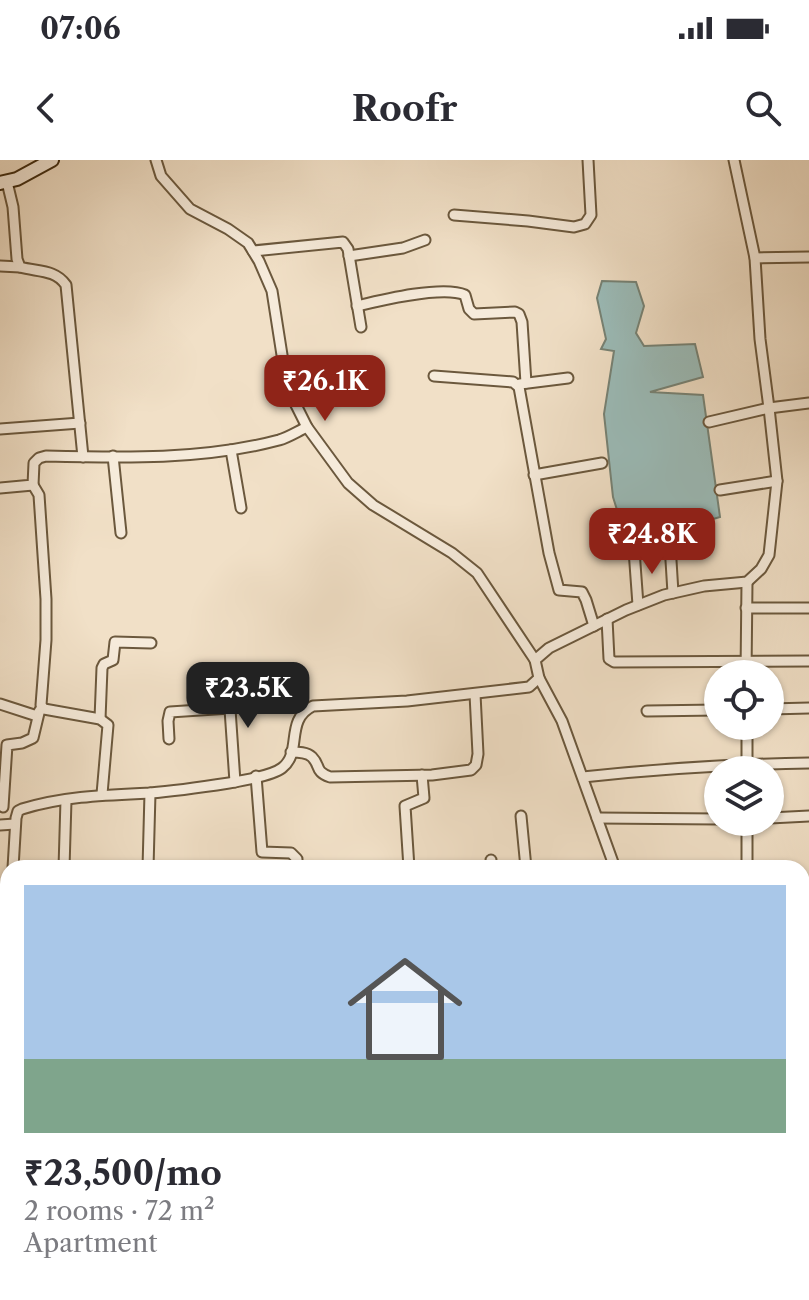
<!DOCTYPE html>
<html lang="en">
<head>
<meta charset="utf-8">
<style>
	:root { --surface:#fff; --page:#f7f7f7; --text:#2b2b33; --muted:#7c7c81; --line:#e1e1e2; --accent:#8f2418 }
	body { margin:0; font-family:"Libre Caslon Text",serif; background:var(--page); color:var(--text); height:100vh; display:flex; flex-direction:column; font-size:30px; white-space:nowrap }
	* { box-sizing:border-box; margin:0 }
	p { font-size:26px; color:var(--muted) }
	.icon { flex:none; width:44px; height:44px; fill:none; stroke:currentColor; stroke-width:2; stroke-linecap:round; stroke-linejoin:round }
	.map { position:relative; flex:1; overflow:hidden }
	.details { position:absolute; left:0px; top:700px; width:810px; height:440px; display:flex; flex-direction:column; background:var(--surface); border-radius:24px 24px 0 0; box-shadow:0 2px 6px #0004 }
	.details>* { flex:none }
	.tools { position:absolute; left:704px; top:500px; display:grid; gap:16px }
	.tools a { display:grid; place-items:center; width:80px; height:80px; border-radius:50%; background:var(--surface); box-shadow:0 2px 6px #0004; font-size:40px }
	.price { position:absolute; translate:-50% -68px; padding:0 18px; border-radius:16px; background:var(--accent); color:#fff; font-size:26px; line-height:52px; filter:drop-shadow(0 2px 4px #0008) }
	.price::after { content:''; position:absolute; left:50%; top:48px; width:24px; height:18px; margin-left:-12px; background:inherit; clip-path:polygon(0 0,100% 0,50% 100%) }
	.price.active { background:#222; color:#fff }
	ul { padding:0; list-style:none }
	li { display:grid; align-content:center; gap:16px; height:424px; padding:0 24px }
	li+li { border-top:2px solid var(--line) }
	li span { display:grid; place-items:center; height:248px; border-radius:0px; color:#555 }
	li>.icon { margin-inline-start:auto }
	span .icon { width:144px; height:144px; fill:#fffc; stroke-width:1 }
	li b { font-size:34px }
	.status { display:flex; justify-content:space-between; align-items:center; height:56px; padding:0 40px; background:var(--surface); direction:ltr }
	.status svg { height:22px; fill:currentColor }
	header { display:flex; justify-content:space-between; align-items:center; height:104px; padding:0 24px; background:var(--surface); font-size:36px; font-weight:700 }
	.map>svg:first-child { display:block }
</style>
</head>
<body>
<div class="status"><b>07:06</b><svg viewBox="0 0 49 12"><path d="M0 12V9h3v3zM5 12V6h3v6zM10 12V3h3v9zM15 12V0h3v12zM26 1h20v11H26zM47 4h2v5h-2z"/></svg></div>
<header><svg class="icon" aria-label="back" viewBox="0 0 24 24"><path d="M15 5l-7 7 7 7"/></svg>Roofr<svg class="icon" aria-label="search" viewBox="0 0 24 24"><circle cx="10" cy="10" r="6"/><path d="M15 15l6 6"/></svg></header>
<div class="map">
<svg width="809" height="1140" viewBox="0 0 809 1140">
	<rect width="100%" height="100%" fill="#f1e0c7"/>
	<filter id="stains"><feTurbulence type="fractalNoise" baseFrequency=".0025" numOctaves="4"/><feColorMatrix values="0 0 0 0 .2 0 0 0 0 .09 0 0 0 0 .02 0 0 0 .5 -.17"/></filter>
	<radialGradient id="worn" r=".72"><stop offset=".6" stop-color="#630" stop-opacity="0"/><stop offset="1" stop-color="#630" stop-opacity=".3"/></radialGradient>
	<polygon fill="#9bbcb9" stroke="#768275" stroke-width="2" points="602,121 636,122 644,146 636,173 644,186 695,184 703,217 650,232 703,235 720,357 699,363 622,366 613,337 604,254 614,191 601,189 606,179 597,138"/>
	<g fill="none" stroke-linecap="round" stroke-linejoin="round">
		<g stroke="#6b583d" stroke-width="13">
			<g id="street">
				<polyline points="156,0 161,16 190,49 228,69 248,83 259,101 272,131 287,227 307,267 348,323 373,345 452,393 477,413 535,500"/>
				<path d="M 7,22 L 13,47 L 17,99 L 20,107 C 37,112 55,109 66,125 L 83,297"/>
				<polyline points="454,55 528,61 574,67 585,64 591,55 588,0"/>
				<polyline points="253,91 343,82 348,89 361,167"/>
				<polyline points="349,96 403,88 425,80"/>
				<polyline points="755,98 809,97"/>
				<polyline points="0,106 20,107"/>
				<path d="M 357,146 C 382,140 443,125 465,135 L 469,149 L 474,154 L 515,152 L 519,154 L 522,162 L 526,223"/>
				<polyline points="434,216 513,222 519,227 549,393 559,430 582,432 586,440 594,466"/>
				<polyline points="520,224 568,218"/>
				<polyline points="709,262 769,248 809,243"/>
				<polyline points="0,269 80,263"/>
				<polyline points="231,290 241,348"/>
				<polyline points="113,296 121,373"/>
				<polyline points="534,315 602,303"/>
				<polyline points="33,325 39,335 46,439 46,480 41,545 44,549 100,559 108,565 102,634"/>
				<path d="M 0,328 L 33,325 L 34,303 L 39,298 L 46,296 C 123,298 204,300 279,280 C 289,277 298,271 307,267"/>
				<polyline points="720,330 777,321"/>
				<polyline points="669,368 673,433"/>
				<polyline points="634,390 638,445"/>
				<polyline points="746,448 809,448"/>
				<polyline points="607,459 609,499 614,502 809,501"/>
				<polyline points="746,514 747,422"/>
				<polyline points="539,518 562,561 615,708"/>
				<polyline points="228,520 235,622"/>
				<polyline points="0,544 34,555 37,555 40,550"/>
				<polyline points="770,549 809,548"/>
				<polyline points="647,551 718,550"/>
				<polyline points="100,559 102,508 104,504 113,500 115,482 151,483"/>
				<polyline points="169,579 168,561 170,552 230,548"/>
				<path d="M 291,592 C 298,592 307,592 312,597 C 321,606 314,611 330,617 L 432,615 L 471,610 L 476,605 L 478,594 L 475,534"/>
				<polyline points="747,607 747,566"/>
				<polyline points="256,616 262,692 291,693 297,699 297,708"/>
				<path d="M 583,617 C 658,609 733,604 809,603"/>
				<polyline points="3,647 7,585 22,583 33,578 39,553"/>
				<polyline points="521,656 526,708"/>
				<polyline points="597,658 718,659"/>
				<polyline points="770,658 809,656"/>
				<polyline points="747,662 747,708"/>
				<polyline points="0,665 15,664"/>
				<polyline points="491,700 491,708"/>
				<path d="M 13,708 L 16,658 L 18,651 L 22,649 C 64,636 107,635 150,633 C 176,631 203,627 229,623 C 241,621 273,615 282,608 C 303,592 284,560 313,546 L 407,541 L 529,527 L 539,518 L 535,500 L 549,488 L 626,450 L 664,435 L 704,426 L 747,422 L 761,409 L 769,395 L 777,321 L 769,248 L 760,179 L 755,98 L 734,0"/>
				<polyline points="64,708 66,640"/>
				<polyline points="148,708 150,633"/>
				<polyline points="409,708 405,646 424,638 422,615"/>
				<polyline points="733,708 747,707"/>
				<polyline points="802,761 809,760"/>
				<polyline points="802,876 809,876"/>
				<polyline points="809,965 809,1024"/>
			</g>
		</g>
		<g stroke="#3e2a0f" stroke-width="16">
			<polyline id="secondary" points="0,23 17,19 52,0"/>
		</g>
		<use href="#street" stroke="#f6ebdb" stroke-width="9"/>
		<use href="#secondary" stroke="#f6ebdb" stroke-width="12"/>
	</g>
	<rect width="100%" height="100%" filter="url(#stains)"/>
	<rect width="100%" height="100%" fill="url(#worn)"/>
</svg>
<div class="tools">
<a><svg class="icon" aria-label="locate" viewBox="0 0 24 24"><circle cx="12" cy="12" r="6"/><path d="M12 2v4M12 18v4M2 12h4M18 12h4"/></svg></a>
<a><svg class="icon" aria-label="layers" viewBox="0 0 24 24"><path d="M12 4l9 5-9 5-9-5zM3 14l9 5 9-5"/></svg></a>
</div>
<b class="price" style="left:325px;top:263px">₹26.1K</b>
<b class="price" style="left:652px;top:416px">₹24.8K</b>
<b class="price active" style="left:248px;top:570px">₹23.5K</b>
<section class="details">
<ul>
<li><span style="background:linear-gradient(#a9c7e8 70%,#7fa58c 0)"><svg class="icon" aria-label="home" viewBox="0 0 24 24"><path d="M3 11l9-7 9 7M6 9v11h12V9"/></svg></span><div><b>₹23,500/mo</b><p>2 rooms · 72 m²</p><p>Apartment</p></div></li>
</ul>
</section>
</div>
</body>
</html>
